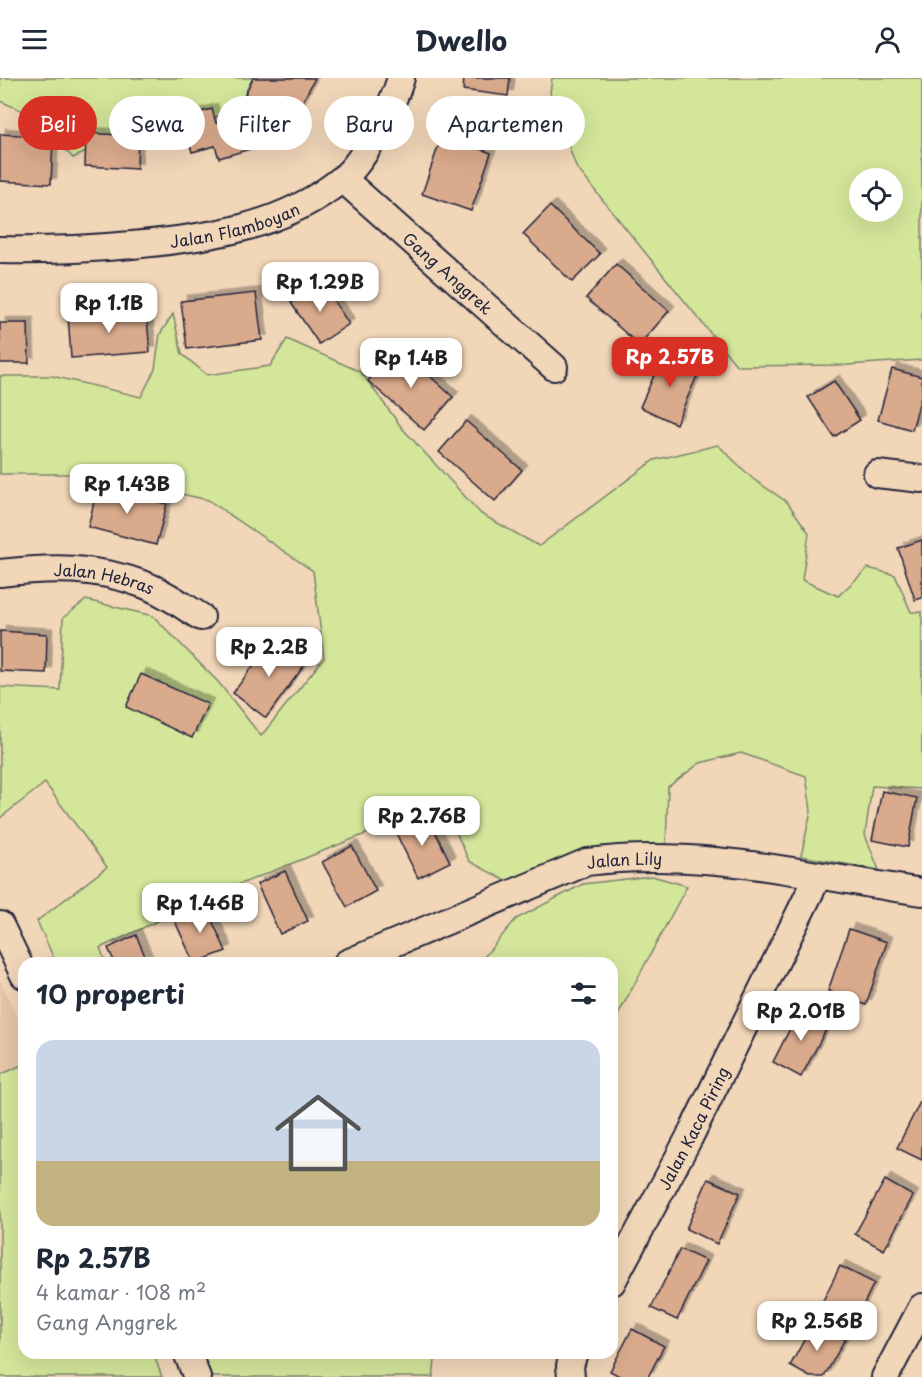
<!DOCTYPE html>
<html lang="id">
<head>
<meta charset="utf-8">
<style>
	:root { --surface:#fff; --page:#f2f2f3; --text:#1f2937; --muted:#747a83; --line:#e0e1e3; --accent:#d93025 }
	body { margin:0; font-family:"Playpen Sans",sans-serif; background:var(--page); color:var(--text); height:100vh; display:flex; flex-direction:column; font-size:22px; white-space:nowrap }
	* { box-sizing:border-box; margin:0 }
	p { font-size:20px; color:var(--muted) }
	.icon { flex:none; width:33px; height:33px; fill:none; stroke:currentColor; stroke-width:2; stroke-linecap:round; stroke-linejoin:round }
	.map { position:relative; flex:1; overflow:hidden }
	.side { position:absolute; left:18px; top:879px; width:600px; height:402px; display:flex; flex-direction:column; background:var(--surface); border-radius:18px; box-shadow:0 6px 24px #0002 }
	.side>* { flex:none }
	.banner { position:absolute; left:18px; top:18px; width:600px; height:54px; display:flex; gap:12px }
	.controls { position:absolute; left:849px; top:90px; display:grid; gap:12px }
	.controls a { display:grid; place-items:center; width:54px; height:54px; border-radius:50%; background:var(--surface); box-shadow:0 6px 24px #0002; font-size:30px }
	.price { position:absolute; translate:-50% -51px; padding:0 14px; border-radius:12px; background:#fff; color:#222; font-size:20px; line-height:39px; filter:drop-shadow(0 2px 3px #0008) }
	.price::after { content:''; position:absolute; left:50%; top:36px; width:18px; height:14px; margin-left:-9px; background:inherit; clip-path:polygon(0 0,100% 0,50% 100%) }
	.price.on { background:var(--accent); color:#fff }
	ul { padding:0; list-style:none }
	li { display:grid; align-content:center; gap:12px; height:318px; padding:0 18px }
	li+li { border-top:2px solid var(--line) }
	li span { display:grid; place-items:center; height:186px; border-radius:18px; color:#555 }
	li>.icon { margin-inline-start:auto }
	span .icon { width:108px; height:108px; fill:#fffc; stroke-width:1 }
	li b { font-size:26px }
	h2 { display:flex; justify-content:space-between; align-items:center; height:72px; padding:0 18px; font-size:26px }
	.pill { padding:0 21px; border-radius:27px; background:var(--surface); box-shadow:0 6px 24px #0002; font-size:21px; line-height:54px }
	.pill.on { background:var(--accent); color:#fff }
	header { display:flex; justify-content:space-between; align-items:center; height:78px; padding:0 18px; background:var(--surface); font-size:27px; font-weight:700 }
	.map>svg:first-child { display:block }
</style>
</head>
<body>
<header><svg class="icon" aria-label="menu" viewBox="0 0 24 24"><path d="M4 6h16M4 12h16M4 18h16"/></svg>Dwello<svg class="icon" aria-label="person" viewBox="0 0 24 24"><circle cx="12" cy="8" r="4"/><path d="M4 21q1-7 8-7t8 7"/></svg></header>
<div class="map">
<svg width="922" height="1299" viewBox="0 0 922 1299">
	<defs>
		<filter id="shadow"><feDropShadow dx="5.5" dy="-5.5" stdDeviation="0" flood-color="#0004"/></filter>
	</defs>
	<rect width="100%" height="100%" fill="#f1d6b8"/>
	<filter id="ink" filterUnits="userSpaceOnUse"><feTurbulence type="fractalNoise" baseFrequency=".0167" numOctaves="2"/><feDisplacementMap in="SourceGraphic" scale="12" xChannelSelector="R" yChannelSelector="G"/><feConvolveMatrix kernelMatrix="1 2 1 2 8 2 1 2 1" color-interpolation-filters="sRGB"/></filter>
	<g filter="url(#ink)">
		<polygon fill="#e6c6a9" points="0,902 24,953 24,986 0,997"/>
		<g fill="#d3e69a" stroke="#7a846a" stroke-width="1.5" fill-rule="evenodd">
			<polygon points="0,0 254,0 253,31 178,47 130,54 73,80 34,38 0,23"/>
			<path d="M 552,0 L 922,0 L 922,282 L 847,287 L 737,288 L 576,89 L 550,15 ZM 860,100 L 892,100 L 892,134 L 860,134 Z"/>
			<polygon points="173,236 182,276 207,297 270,288 287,261 361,294 402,350 481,436 539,468 654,382 718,367 753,401 787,424 809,455 802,502 838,518 868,490 895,497 911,534 922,534 922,711 872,708 865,757 879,792 801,778 811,733 806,698 741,675 700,685 668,709 666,767 581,774 506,803 469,783 443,725 213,817 100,870 106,885 56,885 37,843 107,789 45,705 0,740 0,609 60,612 63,540 86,522 153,538 219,605 261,658 324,580 313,493 208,422 93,396 0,396 0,298 52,298 141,319 155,291 160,256"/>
			<polygon points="652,798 687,808 612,948 612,885 479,885 516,841 583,806"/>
			<polygon points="24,986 24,1275 153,1275 162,1299 0,1299 0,997"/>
			<polygon points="198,1275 436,1275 433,1299 208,1299"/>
		</g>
		<g fill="#daaa8c" stroke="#22223b" stroke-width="1.5" filter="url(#shadow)">
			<polygon points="253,0 315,0 293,42 245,16"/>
			<polygon points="464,0 510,0 508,18 463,12"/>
			<polygon points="212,31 216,45 257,33 267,66 219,80 215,68 192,74 182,39"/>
			<polygon points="86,55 138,58 137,91 85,88"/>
			<polygon points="0,56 53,59 51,106 0,103"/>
			<polygon points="442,57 491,75 471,133 422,116"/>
			<polygon points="550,128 600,176 572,204 523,156"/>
			<polygon points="616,186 669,233 639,267 586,220"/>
			<polygon points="322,205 349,246 319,266 291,225"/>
			<polygon points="256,215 262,262 187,271 181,223"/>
			<polygon points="146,231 150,274 71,280 68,237"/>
			<polygon points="0,245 28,245 29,285 0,285"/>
			<polygon points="398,269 453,319 424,352 368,303"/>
			<polygon points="664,275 700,291 676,346 640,329"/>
			<polygon points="892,291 922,299 922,315 912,352 878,342"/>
			<polygon points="834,303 860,342 834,359 808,319"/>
			<polygon points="466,343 522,392 495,423 439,374"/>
			<polygon points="98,407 167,426 156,467 88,449"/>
			<polygon points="922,462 922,520 915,522 898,470"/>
			<polygon points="0,553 47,556 46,595 0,593"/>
			<polygon points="273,561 306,585 266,640 233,615"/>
			<polygon points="141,596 208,626 192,660 126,629"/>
			<polygon points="882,713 917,720 908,769 872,762"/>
			<polygon points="427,737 450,784 418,800 395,753"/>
			<polygon points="352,768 376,813 347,829 322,784"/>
			<polygon points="285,793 308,843 280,856 257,806"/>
			<polygon points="205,827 226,873 194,885 174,841"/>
			<polygon points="849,851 887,864 866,927 828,913"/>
			<polygon points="136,857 148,885 115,885 108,870"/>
			<polygon points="801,929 830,944 801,999 773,984"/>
			<polygon points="920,1024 922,1025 922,1082 897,1070"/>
			<polygon points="708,1101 740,1115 717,1166 686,1151"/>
			<polygon points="885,1102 913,1118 884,1172 855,1156"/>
			<polygon points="680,1171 706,1183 677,1242 651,1230"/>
			<polygon points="840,1188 874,1205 851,1252 817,1235"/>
			<polygon points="814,1244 845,1261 824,1299 810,1299 790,1288"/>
			<polygon points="632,1251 664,1268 648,1299 621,1299 610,1293"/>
		</g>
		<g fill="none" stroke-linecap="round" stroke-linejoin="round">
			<g stroke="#22223b" stroke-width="30">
				<g id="street">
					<path id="s1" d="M 343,101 L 554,289"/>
					<path id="s2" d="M 0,172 C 45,173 87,171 132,167 C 206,160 282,150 342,101 C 364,84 393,27 401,0"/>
					<polyline points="877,396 922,401"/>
					<path id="s3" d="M 0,495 C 51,489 96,488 145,507 C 164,514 183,528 201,539"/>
					<polyline points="0,847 24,897"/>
					<path id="s4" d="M 347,885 L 587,784 C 698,769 812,798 922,814"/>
					<path id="s5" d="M 612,1204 L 689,1060 L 818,798"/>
					<polyline points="187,1275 197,1299"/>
					<polyline points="571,1299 570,1288 574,1275"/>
					<polyline points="885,1299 922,1229"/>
				</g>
			</g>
			<use href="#street" stroke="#f1d6b8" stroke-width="26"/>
		</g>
	</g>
	<g text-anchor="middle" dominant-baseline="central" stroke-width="6" stroke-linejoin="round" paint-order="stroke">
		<g font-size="16" fill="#22223b" stroke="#f1d6b8">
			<text stroke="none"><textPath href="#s2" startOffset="237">Jalan Flamboyan</textPath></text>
			<text stroke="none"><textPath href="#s1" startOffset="141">Gang Anggrek</textPath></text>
			<text stroke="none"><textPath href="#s3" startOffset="105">Jalan Hebras</textPath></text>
			<text stroke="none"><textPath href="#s4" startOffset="298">Jalan Lily</textPath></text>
			<text stroke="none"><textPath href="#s5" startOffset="174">Jalan Kaca Piring</textPath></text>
		</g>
	</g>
</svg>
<div class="controls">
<a><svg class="icon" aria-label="locate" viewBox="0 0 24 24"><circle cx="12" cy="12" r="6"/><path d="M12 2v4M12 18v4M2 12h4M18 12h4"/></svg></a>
</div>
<b class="price" style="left:320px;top:235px">Rp 1.29B</b>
<b class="price" style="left:109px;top:256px">Rp 1.1B</b>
<b class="price on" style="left:670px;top:310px">Rp 2.57B</b>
<b class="price" style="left:411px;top:311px">Rp 1.4B</b>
<b class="price" style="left:127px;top:437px">Rp 1.43B</b>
<b class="price" style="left:269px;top:600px">Rp 2.2B</b>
<b class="price" style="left:422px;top:769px">Rp 2.76B</b>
<b class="price" style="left:200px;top:856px">Rp 1.46B</b>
<b class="price" style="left:801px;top:964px">Rp 2.01B</b>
<b class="price" style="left:817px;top:1274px">Rp 2.56B</b>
<div class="banner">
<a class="pill on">Beli</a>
<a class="pill">Sewa</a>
<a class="pill">Filter</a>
<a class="pill">Baru</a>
<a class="pill">Apartemen</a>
</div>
<section class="side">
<h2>10 properti<svg class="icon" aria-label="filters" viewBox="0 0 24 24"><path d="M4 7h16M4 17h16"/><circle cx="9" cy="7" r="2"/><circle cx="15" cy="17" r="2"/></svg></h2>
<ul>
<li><span style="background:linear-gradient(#c9d6e8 65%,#c2b280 0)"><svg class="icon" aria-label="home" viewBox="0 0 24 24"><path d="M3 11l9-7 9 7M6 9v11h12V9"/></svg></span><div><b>Rp 2.57B</b><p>4 kamar · 108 m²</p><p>Gang Anggrek</p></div></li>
</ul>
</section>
</div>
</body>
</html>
